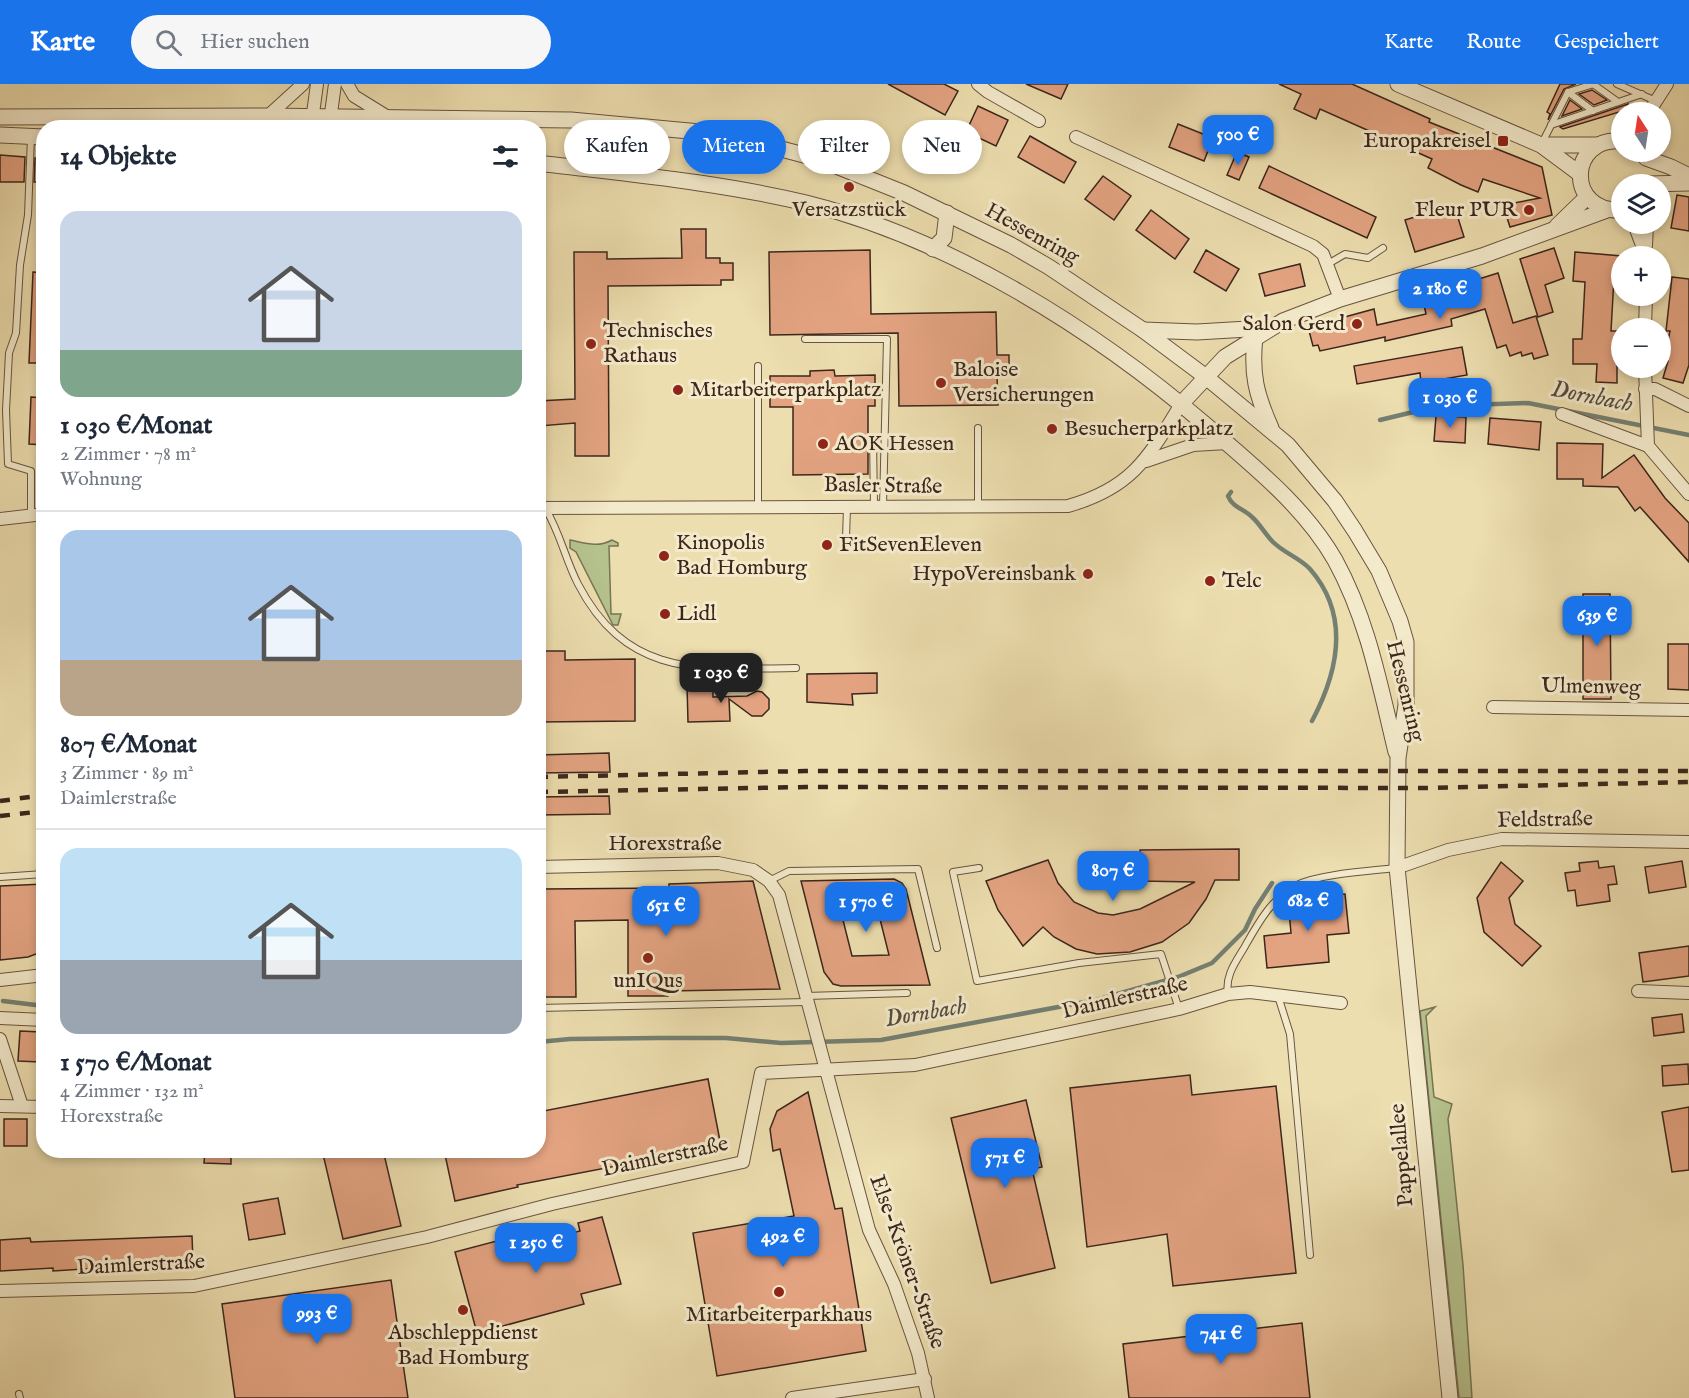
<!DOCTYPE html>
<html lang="de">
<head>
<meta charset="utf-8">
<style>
	:root { --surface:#fff; --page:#f6f6f7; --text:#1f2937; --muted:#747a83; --line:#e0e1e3; --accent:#1a73e8 }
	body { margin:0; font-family:"IM FELL English",serif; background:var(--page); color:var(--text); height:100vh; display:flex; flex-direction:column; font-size:22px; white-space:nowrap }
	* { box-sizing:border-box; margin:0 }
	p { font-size:20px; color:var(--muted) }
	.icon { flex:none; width:33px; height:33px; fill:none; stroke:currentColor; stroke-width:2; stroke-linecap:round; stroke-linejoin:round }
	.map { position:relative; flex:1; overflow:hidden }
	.panel { position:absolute; left:36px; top:36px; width:510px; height:1038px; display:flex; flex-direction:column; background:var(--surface); border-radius:24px; box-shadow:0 3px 9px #0003 }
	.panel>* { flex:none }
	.top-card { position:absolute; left:564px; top:36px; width:570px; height:54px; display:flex; gap:12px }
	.needle { width:39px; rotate:348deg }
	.tools { position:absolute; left:1611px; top:18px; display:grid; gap:12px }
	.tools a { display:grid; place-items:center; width:60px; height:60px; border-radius:50%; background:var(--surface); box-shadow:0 3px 9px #0003; font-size:30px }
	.price { position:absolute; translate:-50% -51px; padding:0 14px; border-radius:12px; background:var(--accent); color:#fff; font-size:20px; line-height:39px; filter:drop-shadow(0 2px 3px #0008) }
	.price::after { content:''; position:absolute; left:50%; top:36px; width:18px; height:14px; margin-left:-9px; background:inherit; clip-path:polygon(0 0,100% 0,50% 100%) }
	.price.active { background:#222; color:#fff }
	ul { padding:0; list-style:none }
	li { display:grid; align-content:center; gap:12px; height:318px; padding:0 24px }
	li+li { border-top:2px solid var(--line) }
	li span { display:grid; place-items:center; height:186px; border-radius:18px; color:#555 }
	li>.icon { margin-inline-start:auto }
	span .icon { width:108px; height:108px; fill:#fffc; stroke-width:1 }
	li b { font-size:26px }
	h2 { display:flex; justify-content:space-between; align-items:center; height:72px; padding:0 24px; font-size:26px }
	.pill { padding:0 21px; border-radius:27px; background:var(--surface); box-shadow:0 3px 9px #0003; font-size:21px; line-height:54px }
	.pill.active { background:var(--accent); color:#fff }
	header { display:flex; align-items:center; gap:36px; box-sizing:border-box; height:84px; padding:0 30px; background:var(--accent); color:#fff }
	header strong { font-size:28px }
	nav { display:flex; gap:33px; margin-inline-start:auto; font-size:21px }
	.search { width:420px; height:54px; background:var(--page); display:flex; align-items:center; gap:15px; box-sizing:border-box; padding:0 21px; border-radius:33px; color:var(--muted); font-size:22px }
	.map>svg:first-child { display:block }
</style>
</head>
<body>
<header>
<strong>Karte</strong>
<div class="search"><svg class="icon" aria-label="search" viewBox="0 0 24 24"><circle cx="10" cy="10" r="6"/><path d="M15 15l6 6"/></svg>Hier suchen</div>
<nav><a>Karte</a><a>Route</a><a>Gespeichert</a></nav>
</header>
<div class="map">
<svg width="1689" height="1314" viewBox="0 0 1689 1314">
	<rect width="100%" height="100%" fill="#eddeaf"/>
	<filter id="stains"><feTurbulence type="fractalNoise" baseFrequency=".00333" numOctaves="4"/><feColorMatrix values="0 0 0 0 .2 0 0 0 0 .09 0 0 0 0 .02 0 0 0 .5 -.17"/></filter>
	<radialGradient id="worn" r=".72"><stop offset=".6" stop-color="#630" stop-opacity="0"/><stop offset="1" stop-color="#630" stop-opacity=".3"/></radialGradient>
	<g fill="#b5c28d" stroke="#787454" stroke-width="1.5">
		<path d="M 570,456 C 585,459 598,464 612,456 L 618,459 L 618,462 L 609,462 L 611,530 L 621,530 L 618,541 L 613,541 L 576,468 L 570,464 Z"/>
		<polygon points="1435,923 1426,932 1434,1013 1452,1020 1448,1035 1463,1181 1472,1314 1459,1314 1420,927"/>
	</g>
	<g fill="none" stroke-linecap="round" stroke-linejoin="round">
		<g stroke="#748073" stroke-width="4.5">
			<polyline points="1380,336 1438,322 1528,319 1689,351"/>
			<path d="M 1231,408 L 1228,412 C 1232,423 1244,425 1252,433 C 1260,440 1265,450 1273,458 C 1284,469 1300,474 1310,485 C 1351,532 1338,588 1312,637"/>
			<polyline points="3,917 44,922"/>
			<polyline points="538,958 570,955 658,954 726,954 781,959 881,956 1096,916 1178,893 1212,879 1245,846 1255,825 1272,799"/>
		</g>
	</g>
	<g fill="#e3a381" stroke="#3c261c" stroke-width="1.5" fill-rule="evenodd">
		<polygon points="888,0 944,0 958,7 945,31"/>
		<polygon points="1026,0 1068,0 1061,15"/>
		<polygon points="1279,0 1352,0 1430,35 1429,38 1542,83 1552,131 1510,143 1503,121 1540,114 1483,95 1478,108 1461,101 1428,84 1432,75 1320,25 1316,35 1294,25 1301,10"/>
		<polygon points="1560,0 1576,0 1564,5 1548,36 1550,30 1547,28"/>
		<polygon points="1592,6 1607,16 1594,21 1579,10"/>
		<polygon points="1570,16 1582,25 1562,32"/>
		<polygon points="1628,20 1626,26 1563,45 1560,43"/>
		<polygon points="978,22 1008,36 996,62 966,48"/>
		<polygon points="1178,40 1213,54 1204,77 1169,63"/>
		<polygon points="1030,52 1076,78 1064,99 1018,73"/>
		<polygon points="1237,68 1249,73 1239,96 1227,91"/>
		<polygon points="0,71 25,73 24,98 0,98"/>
		<polygon points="35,74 44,74 44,98 34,98"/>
		<polygon points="1269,82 1376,133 1367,154 1259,104"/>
		<polygon points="1103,92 1131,112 1114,136 1085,115"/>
		<polygon points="1677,111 1689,113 1689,147 1671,144"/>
		<polygon points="1454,121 1464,153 1415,168 1405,136"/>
		<polygon points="1151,126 1189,155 1175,175 1136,146"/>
		<polygon points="681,145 706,145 706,174 720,174 720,179 733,179 733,196 721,196 721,201 608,202 609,372 575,372 575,339 539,342 538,335 538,317 575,315 574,168 607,168 607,175 682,174"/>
		<polygon points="1554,164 1564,194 1545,201 1553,228 1538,233 1520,175"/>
		<polygon points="870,166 871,230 996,228 997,271 1009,271 1009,290 997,291 998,321 899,322 898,249 770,251 769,168"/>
		<polygon points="1206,166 1239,185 1226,207 1194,188"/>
		<polygon points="1575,168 1622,172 1620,194 1614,194 1611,247 1617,247 1617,299 1596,298 1597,280 1573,280 1573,255 1582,255 1585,198 1573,197"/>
		<polygon points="1300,180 1305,202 1265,212 1259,190"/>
		<polygon points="33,188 44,189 44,279 29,279"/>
		<polygon points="1498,189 1513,239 1536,232 1548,271 1534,275 1532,269 1522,272 1521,268 1510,272 1506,261 1497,264 1485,225 1451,235 1452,242 1385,257 1385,253 1320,267 1318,261 1313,262 1308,243 1374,225 1377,241 1426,230 1421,207 1443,202 1444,206"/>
		<polygon points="1672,193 1689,195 1689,281 1683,299 1663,294 1668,277 1664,276 1670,247 1666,247"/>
		<polygon points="1462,263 1467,291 1421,299 1420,289 1357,300 1354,282"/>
		<polygon points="834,286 835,292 875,291 875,322 868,322 868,390 793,391 793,323 770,323 770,292 810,292 810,287"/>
		<polygon points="31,313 44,314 44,361 29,360"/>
		<polygon points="1436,332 1466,333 1465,359 1434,357"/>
		<polygon points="1490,334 1541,338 1539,366 1488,360"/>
		<polygon points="1557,359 1603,360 1602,394 1634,371 1665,414 1689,439 1689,478 1640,423 1635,427 1618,403 1583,402 1583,395 1557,395"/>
		<polygon points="1583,510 1610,510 1611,615 1583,615"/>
		<polygon points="1668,560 1689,560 1689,606 1668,605"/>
		<polygon points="538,567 565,567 565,576 635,575 635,637 538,638"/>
		<polygon points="877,589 877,609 852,610 853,621 807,618 807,590"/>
		<polygon points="713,600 713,613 747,612 757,607 762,608 769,615 769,625 762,632 752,632 729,615 730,637 688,638 687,601"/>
		<polygon points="609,669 610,688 538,689 538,671"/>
		<polygon points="609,712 610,730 538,731 538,713"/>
		<polygon points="1239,765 1239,796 1215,796 1206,815 1189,839 1162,858 1130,868 1097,870 1076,865 1054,853 1043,843 1023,862 998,826 986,797 1048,776 1058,799 1074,818 1098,829 1113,831 1140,825 1195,798 1140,797 1140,766"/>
		<polygon points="1598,777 1599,784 1614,782 1617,800 1608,801 1610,817 1577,822 1575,806 1568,807 1565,789 1580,787 1579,779"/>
		<polygon points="1682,777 1686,803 1649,809 1645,783"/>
		<polygon points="1501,778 1523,797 1509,814 1515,840 1541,862 1522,882 1484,848 1477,814"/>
		<path d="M 894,795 L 902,799 L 906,805 L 930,901 L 841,902 L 833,900 L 824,888 L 801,797 ZM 878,827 L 889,871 L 852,872 L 841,828 Z"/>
		<polygon points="753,797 780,905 668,907 668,912 628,912 628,836 575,837 576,913 544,913 543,805 669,804 669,800"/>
		<polygon points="44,800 44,867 28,873 0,876 0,802"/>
		<polygon points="1345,810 1349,849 1327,851 1329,878 1267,884 1264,852 1291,849 1288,816"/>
		<polygon points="1689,862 1689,892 1643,898 1639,869"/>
		<polygon points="1682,930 1684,948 1654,952 1652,934"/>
		<polygon points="20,947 41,948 40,978 18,977"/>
		<polygon points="1688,980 1689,1000 1663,1002 1662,982"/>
		<polygon points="1190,991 1192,1011 1276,1002 1296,1189 1173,1202 1167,1150 1087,1163 1070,1004"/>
		<polygon points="708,995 721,1062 517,1101 518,1103 455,1117 444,1066 538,1066 538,1028"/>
		<polygon points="808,1008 835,1125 842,1124 866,1267 717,1292 693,1149 794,1132 780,1065 773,1067 770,1045 777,1027"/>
		<polygon points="1026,1016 1042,1083 1032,1085 1055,1184 991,1199 951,1034"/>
		<polygon points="1689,1023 1689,1086 1672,1088 1662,1028"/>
		<rect x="4" y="1035" width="23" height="27"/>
		<polygon points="205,1066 231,1066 231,1080 204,1079"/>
		<polygon points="322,1066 383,1066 401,1142 343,1155"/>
		<polygon points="278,1114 285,1150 249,1156 243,1120"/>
		<polygon points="602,1133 621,1200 581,1210 584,1220 477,1249 455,1168 550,1143 553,1154 580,1147 578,1139"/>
		<polygon points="192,1152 193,1178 53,1187 53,1184 0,1187 0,1156 30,1154 31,1158"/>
		<polygon points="391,1196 408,1314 235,1314 222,1220"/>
		<polygon points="1302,1239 1310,1314 1129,1314 1123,1260"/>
	</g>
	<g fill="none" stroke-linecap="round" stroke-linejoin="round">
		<g stroke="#685441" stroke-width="8">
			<g id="service">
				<polyline points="1593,0 1618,18"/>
				<polyline points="1617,0 1656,17"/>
				<polyline points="1568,8 1593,27"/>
				<polyline points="1551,41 1642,10"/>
				<polyline points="31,53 28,131 20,181 16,249 9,269 6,326 8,380 31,387 31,431"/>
				<polyline points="1541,61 1568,8 1594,0"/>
				<polyline points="1328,180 1345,170 1368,174 1383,164"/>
				<polyline points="805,255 887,255 883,422"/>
				<polyline points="978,344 978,423"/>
				<polyline points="873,354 874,422"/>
				<polyline points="758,421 758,282"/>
				<path d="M 545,424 C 560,448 565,475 578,500 C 628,596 703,585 796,584"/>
				<polyline points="846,455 847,423"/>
				<polyline points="979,784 953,788 977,897 1079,879 1161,870 1179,925"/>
				<polyline points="0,793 44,790"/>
				<polyline points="769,797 789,787 918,785 937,864"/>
				<path d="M 1228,910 C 1225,892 1235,879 1244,864 C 1257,841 1272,813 1297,801 C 1318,790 1371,787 1396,784"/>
				<polyline points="806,912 907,909"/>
				<polyline points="1278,912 1290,950 1310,1171"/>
				<polyline points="538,924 806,918"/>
				<polyline points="19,1310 20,1314"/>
			</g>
		</g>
		<g stroke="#685441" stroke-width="14">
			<g id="minor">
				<polyline points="347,0 354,12 388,33"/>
				<polyline points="978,0 988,8 1039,37"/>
				<polyline points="1649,28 1667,0"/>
				<polyline points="268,32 303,0"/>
				<polyline points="311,44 317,0"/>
				<polyline points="329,44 335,0"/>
				<polyline points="1076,53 1313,162 1323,170 1340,215"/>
				<polyline points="1634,140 1646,172"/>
				<polyline points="1646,162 1647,140"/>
				<polyline points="1645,244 1646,212"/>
				<polyline points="1645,284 1648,362 1689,410"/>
				<polyline points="1645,305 1655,305 1689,322"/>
				<polyline points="1562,330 1648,362"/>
				<polyline points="1146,377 1193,361 1227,359"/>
				<path d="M 538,424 L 1068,422 C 1132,404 1148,374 1181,320"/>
				<polyline points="0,435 44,430"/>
				<polyline points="1493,623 1689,626"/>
				<polyline points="1405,781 1448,766 1502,755 1689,758"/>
				<polyline points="538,783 718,779 753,786 769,797 779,811 869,1146 894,1200 918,1269 928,1314"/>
				<polyline points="0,896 44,891"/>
				<polyline points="1638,907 1689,909"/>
				<polyline points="0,934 44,936"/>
				<polyline points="0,955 22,1022"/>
				<polyline points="0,1022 44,1023"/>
				<polyline points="0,1207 194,1202 427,1153 552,1120 743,1078 761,989 915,981 1179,925 1228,910 1250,908 1341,919"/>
				<polyline points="792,1314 925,1295"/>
			</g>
		</g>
		<g stroke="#685441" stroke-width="17">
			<g id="tertiary">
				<polyline points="1398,0 1541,61 1580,90"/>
				<polyline points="0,33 268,32 571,36 700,48 770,62 819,75 904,109 1011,161 1049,183 1143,246 1206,293 1288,361 1335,417 1355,447 1379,487 1400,537 1406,558 1406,621 1398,674 1397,783 1450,1314"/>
				<polyline points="0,51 44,53"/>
				<path d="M 1622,57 C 1567,52 1566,130 1622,126"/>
				<polyline points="1541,61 1597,61"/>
				<polyline points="1646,74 1671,83 1689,92"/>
				<path d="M 538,79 C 628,90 718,98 806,119 C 951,155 1095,246 1207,342 C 1253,382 1304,422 1335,476 C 1368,536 1380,602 1396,668"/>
				<polyline points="1649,100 1689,99"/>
				<polyline points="1557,142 1587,113"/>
				<polyline points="933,165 944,154 947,129"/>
				<polyline points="1143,246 1197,248 1265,244"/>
				<path d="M 1255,253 C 1251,290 1256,310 1271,344"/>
				<polyline points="1181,320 1225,273 1283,237 1340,215 1482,172 1607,126"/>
			</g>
		</g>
		<use href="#service" stroke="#f3eacb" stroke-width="6"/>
		<use href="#minor" stroke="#f3eacb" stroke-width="12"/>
		<use href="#tertiary" stroke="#f3eacb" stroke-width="15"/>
		<g stroke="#3c261c" stroke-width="4.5" stroke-dasharray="10 10" stroke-linecap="butt">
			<polyline points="538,693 805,687 1689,687"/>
			<polyline points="538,708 806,703 1424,704 1689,698"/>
			<polyline points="0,717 44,711"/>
			<polyline points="0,732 44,727"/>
		</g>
	</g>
	<g fill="#8f2418" stroke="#f3eacb" stroke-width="2">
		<rect x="1497" y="51" width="12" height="12" rx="3"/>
		<circle cx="849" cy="103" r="6"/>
		<circle cx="1529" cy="126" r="6"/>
		<circle cx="1357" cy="240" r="6"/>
		<circle cx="591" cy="260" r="6"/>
		<circle cx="941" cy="299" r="6"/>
		<circle cx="678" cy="306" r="6"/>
		<circle cx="1052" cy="345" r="6"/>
		<circle cx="823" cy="360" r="6"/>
		<circle cx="827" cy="461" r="6"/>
		<circle cx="664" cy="472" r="6"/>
		<circle cx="1088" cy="490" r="6"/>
		<circle cx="1210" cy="497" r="6"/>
		<circle cx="665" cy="530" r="6"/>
		<circle cx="648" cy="874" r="6"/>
		<circle cx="779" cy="1208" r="6"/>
		<circle cx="463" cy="1226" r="6"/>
	</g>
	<g text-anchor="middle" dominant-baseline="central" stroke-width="6" stroke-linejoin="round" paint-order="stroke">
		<g font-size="22" fill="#3c261c" stroke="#f3eacb" text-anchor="start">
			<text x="1491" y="57" text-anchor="end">Europakreisel</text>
			<text x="849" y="126" text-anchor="middle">Versatzstück</text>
			<text x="1517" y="126" text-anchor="end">Fleur PUR</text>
			<text x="1345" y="240" text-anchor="end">Salon Gerd</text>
			<text x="603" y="247">Technisches<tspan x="603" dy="25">Rathaus</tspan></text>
			<text x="953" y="286">Baloise<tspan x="953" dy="25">Versicherungen</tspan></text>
			<text x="690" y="306">Mitarbeiterparkplatz</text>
			<text x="1064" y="345">Besucherparkplatz</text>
			<text x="835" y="360">AOK Hessen</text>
			<text x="676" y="459">Kinopolis<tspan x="676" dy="25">Bad Homburg</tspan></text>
			<text x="839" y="461">FitSevenEleven</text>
			<text x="1076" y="490" text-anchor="end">HypoVereinsbank</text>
			<text x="1222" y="497">Telc</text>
			<text x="677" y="530">Lidl</text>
			<text x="648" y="897" text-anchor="middle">unIQus</text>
			<text x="779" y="1231" text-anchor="middle">Mitarbeiterparkhaus</text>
			<text x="463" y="1249" text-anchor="middle">Abschleppdienst<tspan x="463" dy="25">Bad Homburg</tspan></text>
		</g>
		<g font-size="22" fill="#3c261c" stroke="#f3eacb">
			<text transform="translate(1032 150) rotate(29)">Hessenring</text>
			<text transform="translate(883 402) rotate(1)">Basler Straße</text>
			<text transform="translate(1591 603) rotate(1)">Ulmenweg</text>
			<text transform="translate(1405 607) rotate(76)">Hessenring</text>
			<text transform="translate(1545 736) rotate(-1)">Feldstraße</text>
			<text x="665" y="760">Horexstraße</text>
			<text transform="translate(1125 914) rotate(-13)">Daimlerstraße</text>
			<text transform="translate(1402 1071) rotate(-95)">Pappelallee</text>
			<text transform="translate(665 1073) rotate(-12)">Daimlerstraße</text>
			<text transform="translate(907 1178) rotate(70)">Else-Kröner-Straße</text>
			<text transform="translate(141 1181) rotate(-3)">Daimlerstraße</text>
		</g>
		<g font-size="24" font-style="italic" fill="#534c40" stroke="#f3eacb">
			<text transform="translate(1592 313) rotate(11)">Dornbach</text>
			<text transform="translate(926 929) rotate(-10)">Dornbach</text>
		</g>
	</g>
	<rect width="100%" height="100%" filter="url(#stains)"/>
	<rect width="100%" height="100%" fill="url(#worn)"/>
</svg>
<div class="tools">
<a><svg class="needle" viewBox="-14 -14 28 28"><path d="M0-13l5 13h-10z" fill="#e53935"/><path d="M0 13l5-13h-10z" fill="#747a83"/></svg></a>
<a><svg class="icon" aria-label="layers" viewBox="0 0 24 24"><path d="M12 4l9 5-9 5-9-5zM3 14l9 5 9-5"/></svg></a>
<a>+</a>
<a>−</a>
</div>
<b class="price" style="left:1238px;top:82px">500 €</b>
<b class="price" style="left:1440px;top:236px">2 180 €</b>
<b class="price" style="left:1450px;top:345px">1 030 €</b>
<b class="price" style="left:1597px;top:563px">639 €</b>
<b class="price active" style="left:721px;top:620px">1 030 €</b>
<b class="price" style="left:1113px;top:818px">807 €</b>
<b class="price" style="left:1308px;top:848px">682 €</b>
<b class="price" style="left:866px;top:849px">1 570 €</b>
<b class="price" style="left:666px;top:853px">651 €</b>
<b class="price" style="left:1005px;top:1105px">571 €</b>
<b class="price" style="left:783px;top:1184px">492 €</b>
<b class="price" style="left:536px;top:1190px">1 250 €</b>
<b class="price" style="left:317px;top:1261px">993 €</b>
<b class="price" style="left:1221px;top:1281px">741 €</b>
<div class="top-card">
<a class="pill">Kaufen</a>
<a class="pill active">Mieten</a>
<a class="pill">Filter</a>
<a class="pill">Neu</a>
</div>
<section class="panel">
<h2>14 Objekte<svg class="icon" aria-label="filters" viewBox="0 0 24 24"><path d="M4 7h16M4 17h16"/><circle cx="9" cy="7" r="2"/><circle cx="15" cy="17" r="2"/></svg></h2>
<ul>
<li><span style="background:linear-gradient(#c9d6e8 75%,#7fa58c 0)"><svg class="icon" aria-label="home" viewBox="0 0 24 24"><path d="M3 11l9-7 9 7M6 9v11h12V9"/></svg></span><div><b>1 030 €/Monat</b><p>2 Zimmer · 78 m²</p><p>Wohnung</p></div></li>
<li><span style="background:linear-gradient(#a9c7e8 70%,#b9a48a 0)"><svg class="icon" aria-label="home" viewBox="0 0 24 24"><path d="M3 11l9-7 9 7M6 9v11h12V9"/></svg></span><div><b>807 €/Monat</b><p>3 Zimmer · 89 m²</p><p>Daimlerstraße</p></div></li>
<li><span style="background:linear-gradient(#bfe0f5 60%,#9aa5b1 0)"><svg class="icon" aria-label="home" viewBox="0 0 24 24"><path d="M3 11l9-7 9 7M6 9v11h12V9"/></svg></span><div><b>1 570 €/Monat</b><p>4 Zimmer · 132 m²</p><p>Horexstraße</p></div></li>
</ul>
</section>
</div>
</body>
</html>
